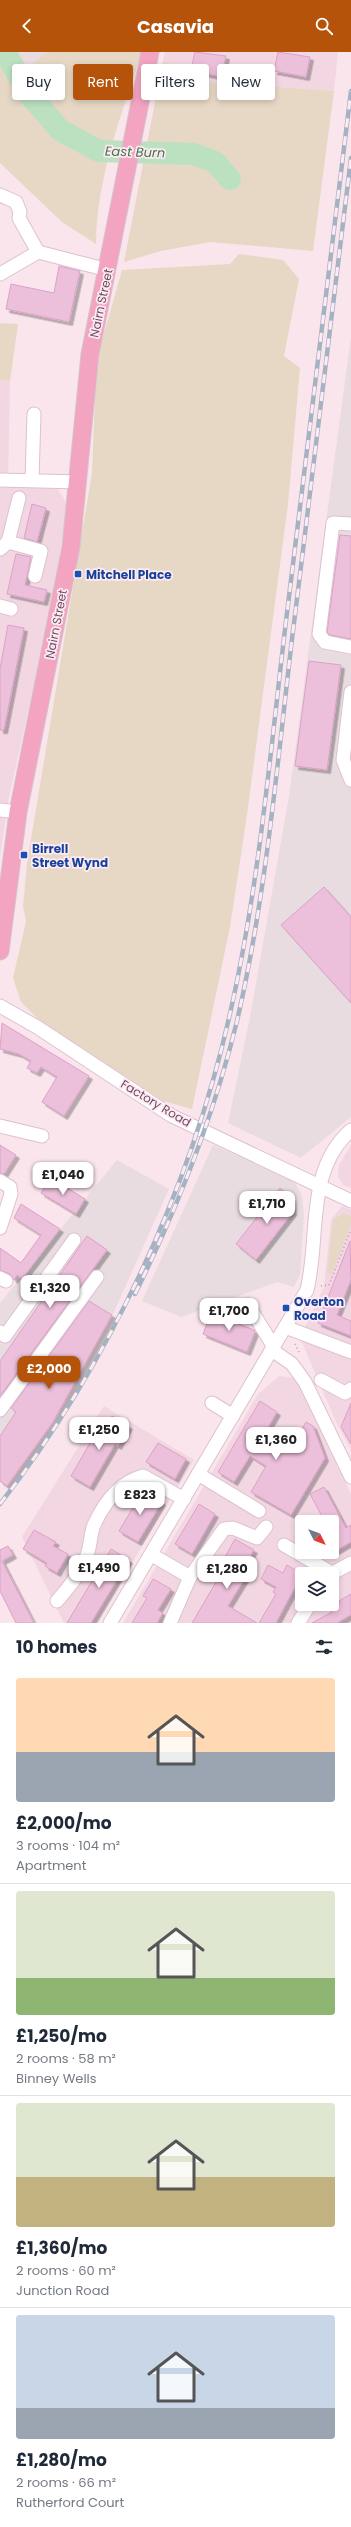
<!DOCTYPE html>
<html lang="en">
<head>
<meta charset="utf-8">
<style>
	:root { --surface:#fff; --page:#f6f6f7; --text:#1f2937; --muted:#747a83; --line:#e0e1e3; --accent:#b45309 }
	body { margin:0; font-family:Poppins,sans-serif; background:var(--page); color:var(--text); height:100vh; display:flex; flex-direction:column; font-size:15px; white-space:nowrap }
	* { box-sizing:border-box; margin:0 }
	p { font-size:13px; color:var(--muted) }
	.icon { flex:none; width:22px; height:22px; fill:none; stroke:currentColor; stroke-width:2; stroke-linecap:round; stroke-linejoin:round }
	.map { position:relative; height:1571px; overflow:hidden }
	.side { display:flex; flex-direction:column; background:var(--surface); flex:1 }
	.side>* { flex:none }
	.banner { position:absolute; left:12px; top:12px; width:327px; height:36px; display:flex; gap:8px }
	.needle { width:26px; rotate:132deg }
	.controls { position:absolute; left:295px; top:1463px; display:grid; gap:8px }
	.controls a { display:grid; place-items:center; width:44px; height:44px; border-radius:4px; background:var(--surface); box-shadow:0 2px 6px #0003; font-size:20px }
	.price { position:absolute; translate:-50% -34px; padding:0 9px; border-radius:8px; background:#fff; color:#222; font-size:13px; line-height:26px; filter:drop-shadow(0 1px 2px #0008) }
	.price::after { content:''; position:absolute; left:50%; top:24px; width:12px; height:9px; margin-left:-6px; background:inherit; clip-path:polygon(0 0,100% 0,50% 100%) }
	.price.current { background:var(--accent); color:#fff }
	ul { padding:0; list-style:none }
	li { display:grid; align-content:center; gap:8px; height:212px; padding:0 16px }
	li+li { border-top:1px solid var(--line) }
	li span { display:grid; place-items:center; height:124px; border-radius:4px; color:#555 }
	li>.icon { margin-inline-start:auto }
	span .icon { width:72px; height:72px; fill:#fffc; stroke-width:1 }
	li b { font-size:17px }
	h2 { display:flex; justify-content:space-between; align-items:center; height:48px; padding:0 16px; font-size:17px }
	.tag { padding:0 14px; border-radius:4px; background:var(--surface); box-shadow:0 2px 6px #0003; font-size:14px; line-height:36px }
	.tag.current { background:var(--accent); color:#fff }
	header { display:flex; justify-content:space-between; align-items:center; height:52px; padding:0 16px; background:var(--accent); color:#fff; font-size:18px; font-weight:700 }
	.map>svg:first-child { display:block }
</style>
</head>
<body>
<header><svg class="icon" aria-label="back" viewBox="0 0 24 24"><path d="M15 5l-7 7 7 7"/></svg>Casavia<svg class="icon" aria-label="search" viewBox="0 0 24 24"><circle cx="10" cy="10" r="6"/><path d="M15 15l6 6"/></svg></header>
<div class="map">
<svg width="351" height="1571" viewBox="0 0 351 1571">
	<defs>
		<filter id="shadow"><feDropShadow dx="3.5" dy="3.5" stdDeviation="0" flood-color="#0004"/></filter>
	</defs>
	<rect width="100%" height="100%" fill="#fae5ed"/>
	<g fill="#f2d7e3" fill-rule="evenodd">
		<polygon points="165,0 338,0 334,39 194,29 163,9"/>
		<polygon points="0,328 10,329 8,434 58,437 68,454 49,565 8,750 0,805"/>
		<polygon points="351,1093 351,1136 343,1133 338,1124 339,1113"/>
		<polygon points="342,1154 351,1158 351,1398 336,1370 300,1286 324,1235 331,1168"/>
		<path d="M 279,1324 L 295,1326 L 351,1442 L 351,1571 L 123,1571 L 258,1342 ZM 302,1470 L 332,1470 L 332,1500 L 302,1500 ZM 302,1522 L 332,1522 L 332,1552 L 302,1552 Z"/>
		<polygon points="104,1354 194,1408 96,1571 64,1571 22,1485"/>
	</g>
	<g fill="#e8dce1">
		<polygon points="18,0 47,0 28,15"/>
		<polygon points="351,285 351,1065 301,1106 228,1071 250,965 289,744"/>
		<polygon points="213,1093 294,1129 302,1143 304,1164 300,1223 294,1235 277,1230 181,1265 142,1249"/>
		<polygon points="117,1108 169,1137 113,1262 93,1300 53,1370 7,1434 0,1430 0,1251"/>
	</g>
	<g fill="#e6d8c5">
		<path d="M 0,0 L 18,0 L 28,15 L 47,0 L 142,0 C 122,61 96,127 96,192 L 62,170 L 0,111 Z"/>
		<polygon points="163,9 194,29 334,39 313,199 210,190 161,199 124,210"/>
		<polygon points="239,202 283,208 299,227 284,304 300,316 288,452 247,763 230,875 192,1057 163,1049 38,967 21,950 13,926 26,869 23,855 27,811 92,421 95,345 101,292 122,218 230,212"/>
		<polygon points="0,271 18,272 10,329 0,328"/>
		<polygon points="343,1161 351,1164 351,1172 332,1222 327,1221 333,1168"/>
	</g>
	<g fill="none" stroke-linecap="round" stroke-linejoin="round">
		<polyline stroke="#bbe1c1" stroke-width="22" points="5,0 28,41 60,78 99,99 194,102 215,110 230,127"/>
	</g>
	<g fill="#ecbfda" stroke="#dda1c6" filter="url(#shadow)">
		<polygon points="195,0 226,4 221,25 191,18"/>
		<polygon points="278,0 310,5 306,25 274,19"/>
		<polygon points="59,214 80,219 69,270 6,257 11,232 54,241"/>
		<polygon points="32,452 46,456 37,490 24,486"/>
		<polygon points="340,483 351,484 351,587 330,583 327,580"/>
		<polygon points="16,502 31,505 25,533 47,538 44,550 7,542"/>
		<polygon points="8,573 24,576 4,678 0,678 0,617"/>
		<polygon points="309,609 341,613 327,718 295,714"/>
		<polygon points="324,835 351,865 351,951 281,873"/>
		<polygon points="2,971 89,1024 64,1064 42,1050 57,1025 41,1015 37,1021 27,1016 31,1009 19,1002 0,997"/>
		<polygon points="0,1093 16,1103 4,1122 0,1121"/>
		<polygon points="51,1126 85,1147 76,1162 41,1141"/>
		<polygon points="280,1136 292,1146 293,1160 256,1208 236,1192"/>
		<polygon points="21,1152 60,1177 22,1227 17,1223 14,1228 10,1222 0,1218 0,1196 21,1211 41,1183 14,1166"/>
		<polygon points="87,1184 107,1198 0,1344 0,1309"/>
		<polygon points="350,1189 351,1228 337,1263 351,1269 351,1284 318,1271"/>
		<polygon points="89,1249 112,1263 53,1370 7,1434 0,1429 0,1384 16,1360 11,1356"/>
		<polygon points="211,1261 254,1278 255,1280 247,1300 203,1282"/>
		<polygon points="260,1349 277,1360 262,1386 287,1401 306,1370 313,1374 325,1406 291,1463 251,1440 266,1414 250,1404 234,1430 218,1420"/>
		<polygon points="351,1351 351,1392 341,1375"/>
		<polygon points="112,1364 129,1374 118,1394 115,1392 90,1435 71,1424 97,1379 101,1381"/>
		<polygon points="158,1391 186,1407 175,1427 146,1410"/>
		<polygon points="324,1435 346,1476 351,1473 351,1490 332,1501 332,1470 325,1470 310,1442"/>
		<polygon points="143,1439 162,1450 138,1490 119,1479"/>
		<polygon points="199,1452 215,1462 192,1502 175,1492"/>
		<polygon points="34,1478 56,1490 53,1494 68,1502 57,1521 45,1514 47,1511 23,1497"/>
		<polygon points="235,1487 254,1498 241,1519 247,1523 228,1554 257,1571 192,1571 229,1508 225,1505"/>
		<polygon points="8,1494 13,1503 2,1509 34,1571 16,1571 0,1539 0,1498"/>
		<polygon points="111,1497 129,1508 91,1571 67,1571"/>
		<polygon points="268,1513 283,1521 287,1513 302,1522 276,1571 259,1571 276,1542 273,1540 276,1535 261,1527"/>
		<polygon points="153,1527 171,1537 158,1558 163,1561 157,1571 132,1571 147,1546 143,1544"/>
		<polygon points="351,1542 351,1563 337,1571 312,1571 332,1560 330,1557 340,1552 339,1549"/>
	</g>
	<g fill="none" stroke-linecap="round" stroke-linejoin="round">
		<g stroke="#ddc1d0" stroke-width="15">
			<g id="minor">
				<polyline points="0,143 16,150 20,160 19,166 38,200"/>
				<polyline points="0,222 38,200 108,218"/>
				<polyline points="0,428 79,430"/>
				<polyline points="32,428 34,362"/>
				<polyline points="351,472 333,471 319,582 325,590 351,595"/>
				<polyline points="8,490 19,446"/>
				<polyline points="0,497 8,490 41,499 35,524"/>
				<polyline points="0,554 11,557"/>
				<polyline points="351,640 343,708 351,728"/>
				<polyline points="0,758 18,760"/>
				<polyline points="0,954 37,975 172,1064 351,1149"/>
				<polyline points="0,1074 42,1084"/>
				<polyline points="0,1129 10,1135 11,1142 0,1176"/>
				<polyline points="0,1226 6,1229"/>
				<polyline points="248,1253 274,1295"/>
				<polyline points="285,1275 351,1300"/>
				<polyline points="0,1280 5,1284 74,1188"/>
				<polyline points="272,1298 292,1312 305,1330 351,1425"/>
				<polyline points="321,1328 345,1341 351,1337"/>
				<polyline points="212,1351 233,1364"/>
				<polyline points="0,1358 97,1225"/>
				<polyline points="198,1422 259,1459"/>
				<polyline points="284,1493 332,1521"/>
				<polyline points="152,1503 190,1525"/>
				<polyline points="331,1522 351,1511"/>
				<path d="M 57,1549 C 69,1535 81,1521 87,1503 C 91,1493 90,1482 94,1473 C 104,1451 120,1430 143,1424 L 184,1447"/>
				<path d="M 110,1571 L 307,1238 C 320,1185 305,1118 351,1078"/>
				<polyline points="170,1571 190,1525 224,1477 233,1476 257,1486 266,1475"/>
				<polyline points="298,1571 310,1552"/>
			</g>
		</g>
		<g stroke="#d1c6cd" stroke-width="19">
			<polyline id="major" points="0,899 18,760 71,495 90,302 150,0"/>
		</g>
		<g stroke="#d1a3be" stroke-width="2" stroke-dasharray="1 3" stroke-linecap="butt">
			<polyline points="321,1234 329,1233 351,1177"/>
			<polyline points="295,1292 300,1302"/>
		</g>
		<use href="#minor" stroke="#fff" stroke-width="13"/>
		<use href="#major" stroke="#f2a4c0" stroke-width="17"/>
		<g stroke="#a5b2c2" stroke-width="4.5">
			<g id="rail">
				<path d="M 135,1242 C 178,1155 214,1063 237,969 C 266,844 277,714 292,587 C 312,427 331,267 351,106"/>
				<path d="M 0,1452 C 108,1314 190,1137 229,966 C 259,836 270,702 286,569 C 308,393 329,216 351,39"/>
			</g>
		</g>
		<use href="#rail" stroke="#fdeaf2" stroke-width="3" stroke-dasharray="9" stroke-linecap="butt"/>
	</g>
	<g fill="#1a4fb4" stroke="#fdeaf2" stroke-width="1.5">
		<rect x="74" y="518" width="8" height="8" rx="2"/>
		<rect x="20" y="799" width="8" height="8" rx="2"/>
		<rect x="282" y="1252" width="8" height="8" rx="2"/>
	</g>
	<g text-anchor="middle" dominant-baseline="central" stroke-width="3.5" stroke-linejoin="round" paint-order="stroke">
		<g font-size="12" fill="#704d63" stroke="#fdeaf2">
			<text transform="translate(101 251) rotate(-78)">Nairn Street</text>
			<text transform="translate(56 572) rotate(-79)">Nairn Street</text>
			<text transform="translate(156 1051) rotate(31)">Factory Road</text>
		</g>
		<g font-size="12" font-weight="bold" fill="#164399" stroke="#fdeaf2" text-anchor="start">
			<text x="86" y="522">Mitchell Place</text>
			<text x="32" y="796">Birrell<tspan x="32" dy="14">Street Wynd</tspan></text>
			<text x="294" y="1249">Overton<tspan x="294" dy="14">Road</tspan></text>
		</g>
		<g font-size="13" font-style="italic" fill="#42734b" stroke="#fdeaf2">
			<text transform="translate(135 100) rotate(2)">East Burn</text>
		</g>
	</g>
</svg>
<div class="controls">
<a><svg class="needle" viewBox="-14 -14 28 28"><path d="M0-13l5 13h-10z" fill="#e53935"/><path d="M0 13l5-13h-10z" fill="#747a83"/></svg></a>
<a><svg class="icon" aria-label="layers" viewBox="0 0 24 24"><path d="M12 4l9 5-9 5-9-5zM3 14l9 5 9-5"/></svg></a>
</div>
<b class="price" style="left:63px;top:1144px">£1,040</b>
<b class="price" style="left:267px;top:1173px">£1,710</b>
<b class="price" style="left:50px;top:1257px">£1,320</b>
<b class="price" style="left:229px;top:1280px">£1,700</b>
<b class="price current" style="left:49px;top:1338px">£2,000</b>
<b class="price" style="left:99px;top:1399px">£1,250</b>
<b class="price" style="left:276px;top:1409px">£1,360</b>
<b class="price" style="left:140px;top:1464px">£823</b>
<b class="price" style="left:99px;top:1537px">£1,490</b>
<b class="price" style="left:227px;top:1538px">£1,280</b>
<div class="banner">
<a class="tag">Buy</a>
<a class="tag current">Rent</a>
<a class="tag">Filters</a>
<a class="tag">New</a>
</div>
</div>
<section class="side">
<h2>10 homes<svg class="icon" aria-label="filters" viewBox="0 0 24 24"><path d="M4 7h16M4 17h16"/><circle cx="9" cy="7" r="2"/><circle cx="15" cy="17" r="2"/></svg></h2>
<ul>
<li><span style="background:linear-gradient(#ffd9b3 60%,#9aa5b1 0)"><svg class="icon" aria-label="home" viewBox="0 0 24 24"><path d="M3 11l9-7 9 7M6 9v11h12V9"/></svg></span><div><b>£2,000/mo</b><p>3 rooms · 104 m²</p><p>Apartment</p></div></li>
<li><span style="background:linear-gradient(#dfe7d0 70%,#8fb573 0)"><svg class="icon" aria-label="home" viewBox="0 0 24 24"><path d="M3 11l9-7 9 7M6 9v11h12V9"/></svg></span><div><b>£1,250/mo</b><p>2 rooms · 58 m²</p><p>Binney Wells</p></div></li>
<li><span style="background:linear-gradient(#dfe7d0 60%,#c2b280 0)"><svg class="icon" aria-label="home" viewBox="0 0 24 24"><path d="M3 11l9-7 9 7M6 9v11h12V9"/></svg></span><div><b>£1,360/mo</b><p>2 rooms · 60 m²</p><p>Junction Road</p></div></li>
<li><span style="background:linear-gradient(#c9d6e8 75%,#9aa5b1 0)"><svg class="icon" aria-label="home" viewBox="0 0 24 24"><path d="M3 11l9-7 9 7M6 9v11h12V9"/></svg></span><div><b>£1,280/mo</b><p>2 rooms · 66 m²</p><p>Rutherford Court</p></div></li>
</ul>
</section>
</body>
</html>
